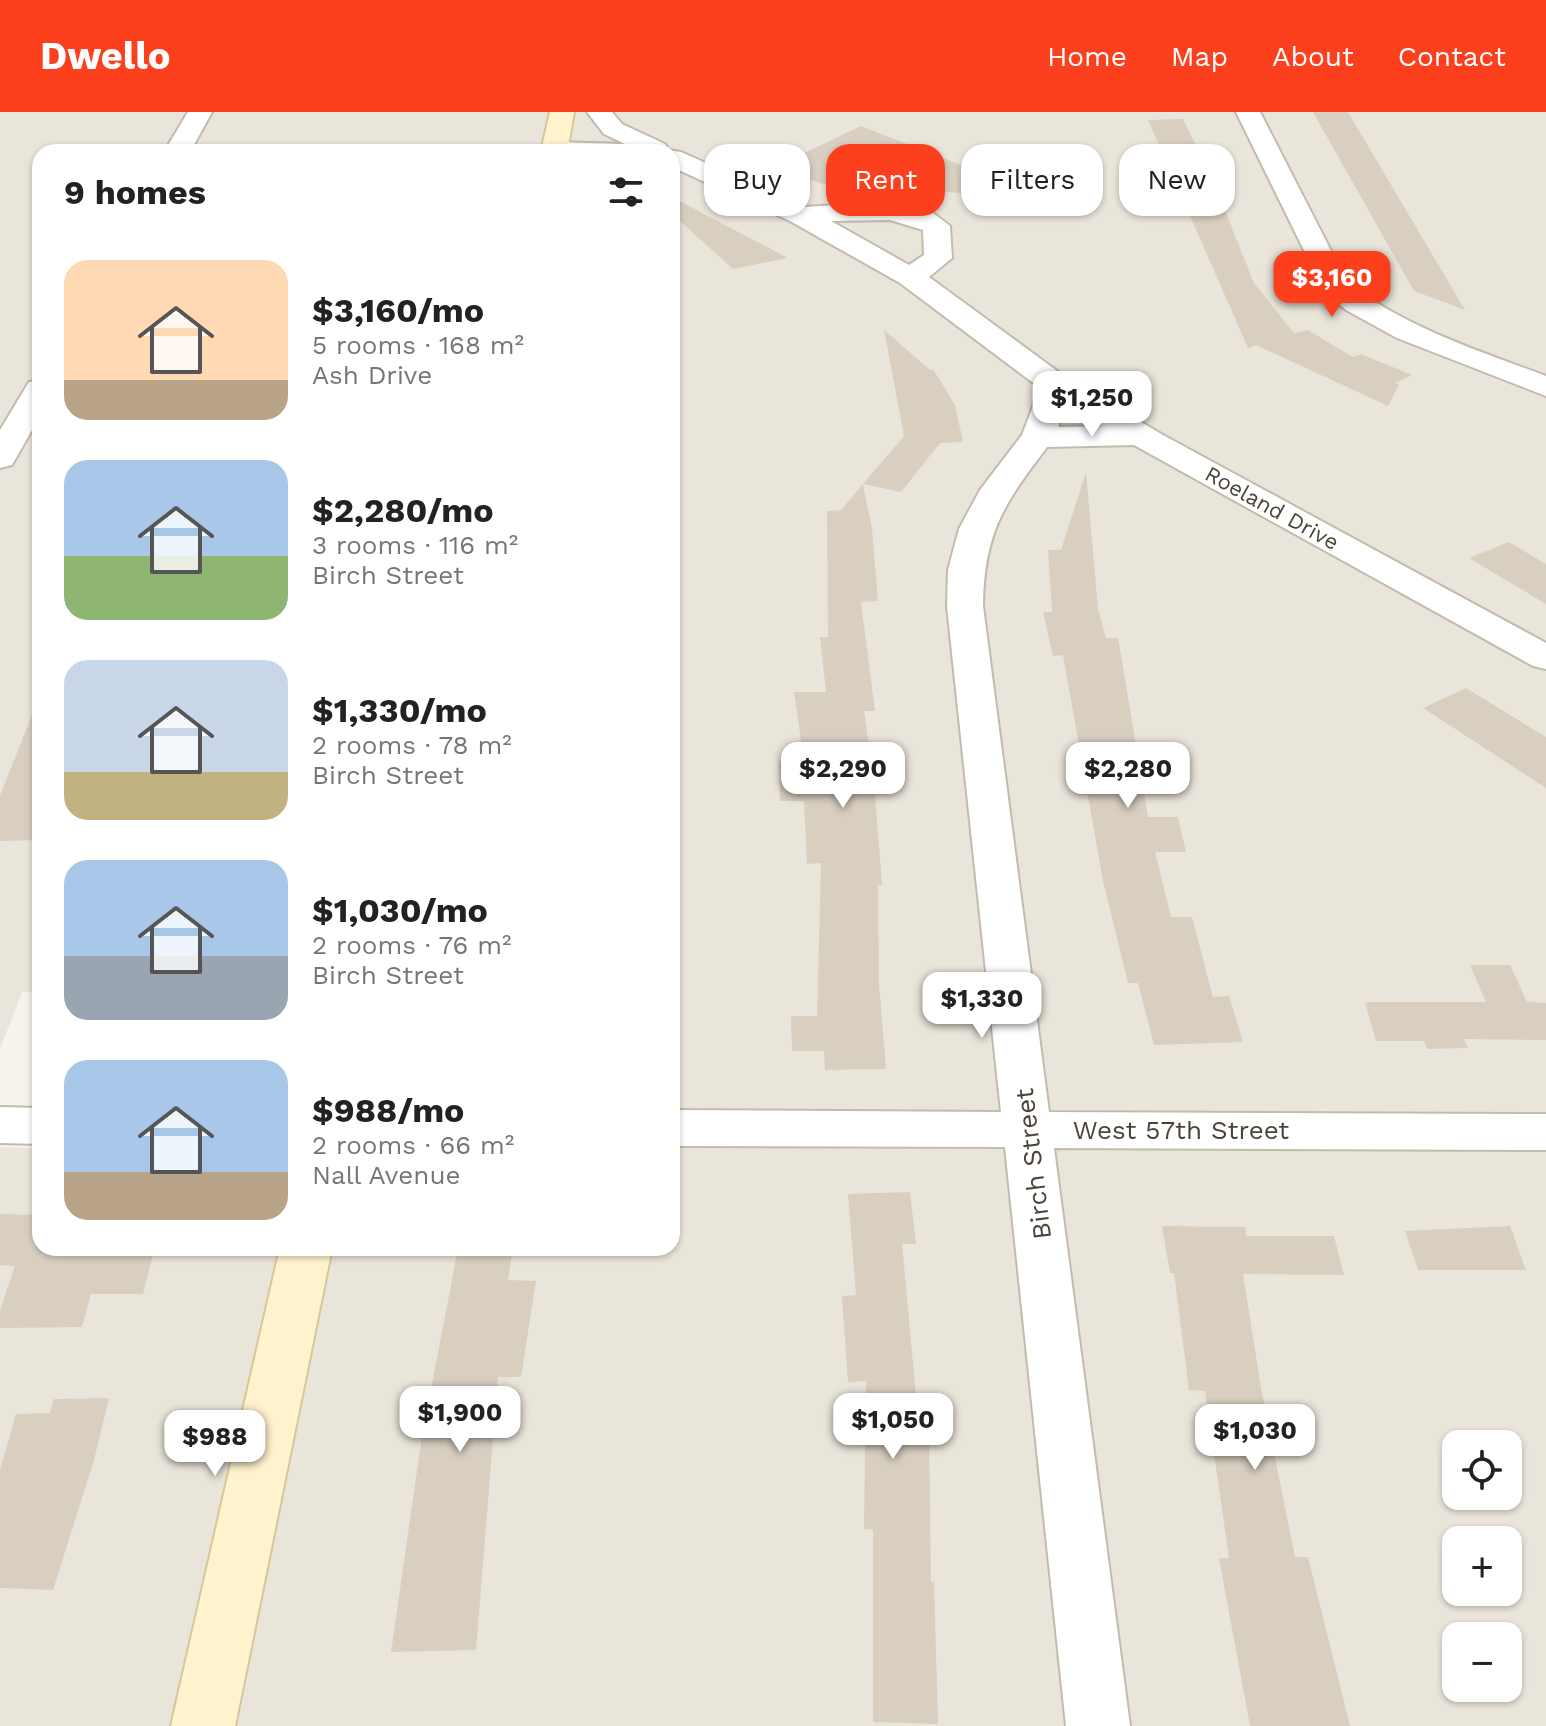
<!DOCTYPE html>
<html lang="en">
<head>
<meta charset="utf-8">
<style>
	:root { --surface:#fff; --page:#f6f6f6; --text:#222; --muted:#767676; --accent:#fc3f1d }
	body { margin:0; font-family:"Work Sans",sans-serif; background:var(--page); color:var(--text); height:100vh; display:flex; flex-direction:column; font-size:30px; white-space:nowrap }
	* { box-sizing:border-box; margin:0 }
	p { font-size:26px; color:var(--muted) }
	.icon { flex:none; width:44px; height:44px; fill:none; stroke:currentColor; stroke-width:2; stroke-linecap:round; stroke-linejoin:round }
	.map { position:relative; flex:1; overflow:hidden }
	.side { position:absolute; left:32px; top:32px; width:648px; height:1112px; display:flex; flex-direction:column; background:var(--surface); border-radius:24px; box-shadow:0 2px 6px #0004 }
	.side>* { flex:none }
	.guide { position:absolute; left:704px; top:32px; width:722px; height:72px; display:flex; gap:16px }
	.fabs { position:absolute; left:1442px; top:1318px; display:grid; gap:16px }
	.fabs a { display:grid; place-items:center; width:80px; height:80px; border-radius:16px; background:var(--surface); box-shadow:0 2px 6px #0004; font-size:40px }
	.price { position:absolute; translate:-50% -68px; padding:0 18px; border-radius:16px; background:#fff; color:#222; font-size:26px; line-height:52px; filter:drop-shadow(0 2px 4px #0008) }
	.price::after { content:''; position:absolute; left:50%; top:48px; width:24px; height:18px; margin-left:-12px; background:inherit; clip-path:polygon(0 0,100% 0,50% 100%) }
	.price.active { background:var(--accent); color:#fff }
	ul { padding:0; list-style:none }
	li { display:flex; align-items:center; gap:24px; height:200px; padding:0 32px }
	li span { display:grid; place-items:center; flex:none; width:224px; height:160px; border-radius:24px; color:#555 }
	li>.icon { margin-inline-start:auto }
	span .icon { width:96px; height:96px; fill:#fffc; stroke-width:1 }
	li b { font-size:34px }
	h2 { display:flex; justify-content:space-between; align-items:center; height:96px; padding:0 32px; font-size:34px }
	.chip { padding:0 28px; border-radius:24px; background:var(--surface); box-shadow:0 2px 6px #0004; font-size:28px; line-height:72px }
	.chip.active { background:var(--accent); color:#fff }
	header { display:flex; align-items:center; gap:48px; box-sizing:border-box; height:112px; padding:0 40px; background:var(--accent); color:#fff }
	header strong { font-size:38px }
	nav { display:flex; gap:44px; margin-inline-start:auto; font-size:28px }
	.map>svg:first-child { display:block }
</style>
</head>
<body>
<header>
<strong>Dwello</strong>
<nav><a>Home</a><a>Map</a><a>About</a><a>Contact</a></nav>
</header>
<div class="map">
<svg width="1546" height="1614" viewBox="0 0 1546 1614">
	<rect width="100%" height="100%" fill="#f6f3ec"/>
	<path fill="#eae5da" fill-rule="evenodd" d="M 0,0 L 1546,0 L 1546,1614 L 0,1614 L 0,1035 L 40,1036 L 40,1136 L 672,1136 L 672,40 L 40,40 L 40,879 L 22,880 L 0,937 ZM 1456,1332 L 1508,1332 L 1508,1384 L 1456,1384 ZM 1456,1428 L 1508,1428 L 1508,1480 L 1456,1480 ZM 1456,1524 L 1508,1524 L 1508,1576 L 1456,1576 Z"/>
	<g fill="#d8cfc1">
		<polygon points="1313,0 1348,0 1465,198 1414,179"/>
		<polygon points="1183,7 1210,61 1254,171 1294,221 1308,218 1353,245 1361,242 1412,263 1395,271 1399,273 1388,294 1256,233 1248,236 1148,8"/>
		<polygon points="861,14 1020,76 1017,90 848,65 830,74 773,56"/>
		<polygon points="672,85 788,146 733,157 672,102"/>
		<polygon points="884,218 930,258 933,257 955,293 963,330 940,331 901,380 863,372 904,324"/>
		<polygon points="1086,360 1098,497 1106,526 1118,526 1148,705 1178,705 1186,740 1155,740 1171,805 1192,805 1213,885 1229,884 1243,930 1154,933 1138,871 1128,871 1103,769 1063,543 1053,544 1043,500 1052,500 1048,438 1061,438"/>
		<polygon points="863,372 872,417 878,489 861,490 875,599 864,599 874,670 882,773 878,773 879,872 886,957 825,958 824,939 792,939 791,904 817,904 821,751 807,752 804,689 780,689 779,649 804,649 794,580 826,580 820,525 828,525 827,399 841,398"/>
		<polygon points="1509,430 1546,452 1546,492 1469,446"/>
		<polygon points="1466,576 1546,625 1546,676 1423,596"/>
		<polygon points="38,588 40,728 0,729 0,684"/>
		<polygon points="1470,853 1510,853 1527,890 1546,891 1546,928 1464,927 1468,936 1427,937 1424,929 1376,929 1365,890 1486,890"/>
		<polygon points="910,1080 916,1132 902,1132 919,1316 929,1316 931,1470 934,1470 938,1612 873,1610 873,1418 864,1417 866,1269 848,1270 842,1184 856,1183 848,1082"/>
		<polygon points="0,1102 40,1103 40,1136 154,1138 143,1182 91,1182 82,1215 0,1216 0,1198 15,1154 0,1153"/>
		<polygon points="1162,1114 1245,1115 1246,1124 1334,1124 1344,1163 1243,1162 1261,1276 1295,1445 1308,1445 1350,1614 1250,1614 1219,1446 1229,1446 1205,1279 1189,1278 1174,1161 1170,1161"/>
		<polygon points="1510,1114 1526,1158 1418,1158 1405,1119"/>
		<polygon points="458,1136 513,1136 508,1168 536,1169 521,1265 498,1265 476,1538 391,1540 422,1324"/>
		<polygon points="109,1286 94,1348 53,1478 0,1476 0,1358 16,1302 50,1301 54,1287"/>
	</g>
	<g fill="none" stroke-linecap="round" stroke-linejoin="round">
		<g stroke="#c2bbae" stroke-width="4">
			<g id="street">
				<polygon points="188,0 212,0 190,40 164,40"/>
				<path d="M 587,0 L 612,0 L 622,12 L 665,32 L 668,38 L 681,40 L 804,95 L 871,91 L 908,94 L 933,101 L 950,114 L 952,146 L 929,165 L 1068,267 L 1163,323 L 1546,531 L 1546,557 L 1533,554 L 1134,333 L 1047,335 C 1004,392 984,420 983,494 L 1049,1000 L 1546,1002 L 1546,1038 L 1054,1036 L 1130,1614 L 1066,1614 L 1005,1035 L 672,1034 L 672,998 L 1001,1000 L 947,494 L 948,458 L 959,417 L 980,378 L 1022,323 L 1040,276 L 900,171 L 790,109 L 672,55 L 672,40 L 544,40 L 546,33 L 555,30 L 625,32 L 604,22 ZM 890,108 L 923,118 L 924,143 L 909,153 L 831,109 ZM 1066,292 L 1102,314 L 1058,315 Z"/>
				<path d="M 1236,0 L 1260,0 L 1347,170 C 1406,216 1477,238 1546,264 L 1546,284 L 1397,226 L 1346,198 L 1325,181 Z"/>
				<polygon points="40,268 40,304 12,353 0,356 0,318 29,270"/>
				<polygon points="0,995 40,996 40,1032 0,1031"/>
			</g>
		</g>
		<g stroke="#d6c79b" stroke-width="4">
			<g id="secondary">
				<polygon points="550,0 574,0 567,40 541,40"/>
				<polygon points="280,1136 332,1136 235,1614 171,1614"/>
			</g>
		</g>
		<use href="#street" fill="#fff" fill-rule="evenodd"/>
		<use href="#secondary" fill="#fff3cd" fill-rule="evenodd"/>
	</g>
	<g text-anchor="middle" dominant-baseline="central" stroke-width="7" stroke-linejoin="round" paint-order="stroke">
		<g font-size="22" fill="#4b4439" stroke="#fff">
			<text transform="translate(1272 396) rotate(29)">Roeland Drive</text>
		</g>
		<g font-size="26" fill="#4b4439" stroke="#fff">
			<text x="1181" y="1018">West 57th Street</text>
			<text transform="translate(1033 1052) rotate(-97)">Birch Street</text>
		</g>
	</g>
</svg>
<div class="fabs">
<a><svg class="icon" aria-label="locate" viewBox="0 0 24 24"><circle cx="12" cy="12" r="6"/><path d="M12 2v4M12 18v4M2 12h4M18 12h4"/></svg></a>
<a>+</a>
<a>−</a>
</div>
<b class="price active" style="left:1332px;top:207px">$3,160</b>
<b class="price" style="left:1092px;top:327px">$1,250</b>
<b class="price" style="left:843px;top:698px">$2,290</b>
<b class="price" style="left:1128px;top:698px">$2,280</b>
<b class="price" style="left:982px;top:928px">$1,330</b>
<b class="price" style="left:460px;top:1342px">$1,900</b>
<b class="price" style="left:893px;top:1349px">$1,050</b>
<b class="price" style="left:1255px;top:1360px">$1,030</b>
<b class="price" style="left:215px;top:1366px">$988</b>
<div class="guide">
<a class="chip">Buy</a>
<a class="chip active">Rent</a>
<a class="chip">Filters</a>
<a class="chip">New</a>
</div>
<section class="side">
<h2>9 homes<svg class="icon" aria-label="filters" viewBox="0 0 24 24"><path d="M4 7h16M4 17h16"/><circle cx="9" cy="7" r="2"/><circle cx="15" cy="17" r="2"/></svg></h2>
<ul>
<li><span style="background:linear-gradient(#ffd9b3 75%,#b9a48a 0)"><svg class="icon" aria-label="home" viewBox="0 0 24 24"><path d="M3 11l9-7 9 7M6 9v11h12V9"/></svg></span><div><b>$3,160/mo</b><p>5 rooms · 168 m²</p><p>Ash Drive</p></div></li>
<li><span style="background:linear-gradient(#a9c7e8 60%,#8fb573 0)"><svg class="icon" aria-label="home" viewBox="0 0 24 24"><path d="M3 11l9-7 9 7M6 9v11h12V9"/></svg></span><div><b>$2,280/mo</b><p>3 rooms · 116 m²</p><p>Birch Street</p></div></li>
<li><span style="background:linear-gradient(#c9d6e8 70%,#c2b280 0)"><svg class="icon" aria-label="home" viewBox="0 0 24 24"><path d="M3 11l9-7 9 7M6 9v11h12V9"/></svg></span><div><b>$1,330/mo</b><p>2 rooms · 78 m²</p><p>Birch Street</p></div></li>
<li><span style="background:linear-gradient(#a9c7e8 60%,#9aa5b1 0)"><svg class="icon" aria-label="home" viewBox="0 0 24 24"><path d="M3 11l9-7 9 7M6 9v11h12V9"/></svg></span><div><b>$1,030/mo</b><p>2 rooms · 76 m²</p><p>Birch Street</p></div></li>
<li><span style="background:linear-gradient(#a9c7e8 70%,#b9a48a 0)"><svg class="icon" aria-label="home" viewBox="0 0 24 24"><path d="M3 11l9-7 9 7M6 9v11h12V9"/></svg></span><div><b>$988/mo</b><p>2 rooms · 66 m²</p><p>Nall Avenue</p></div></li>
</ul>
</section>
</div>
</body>
</html>
